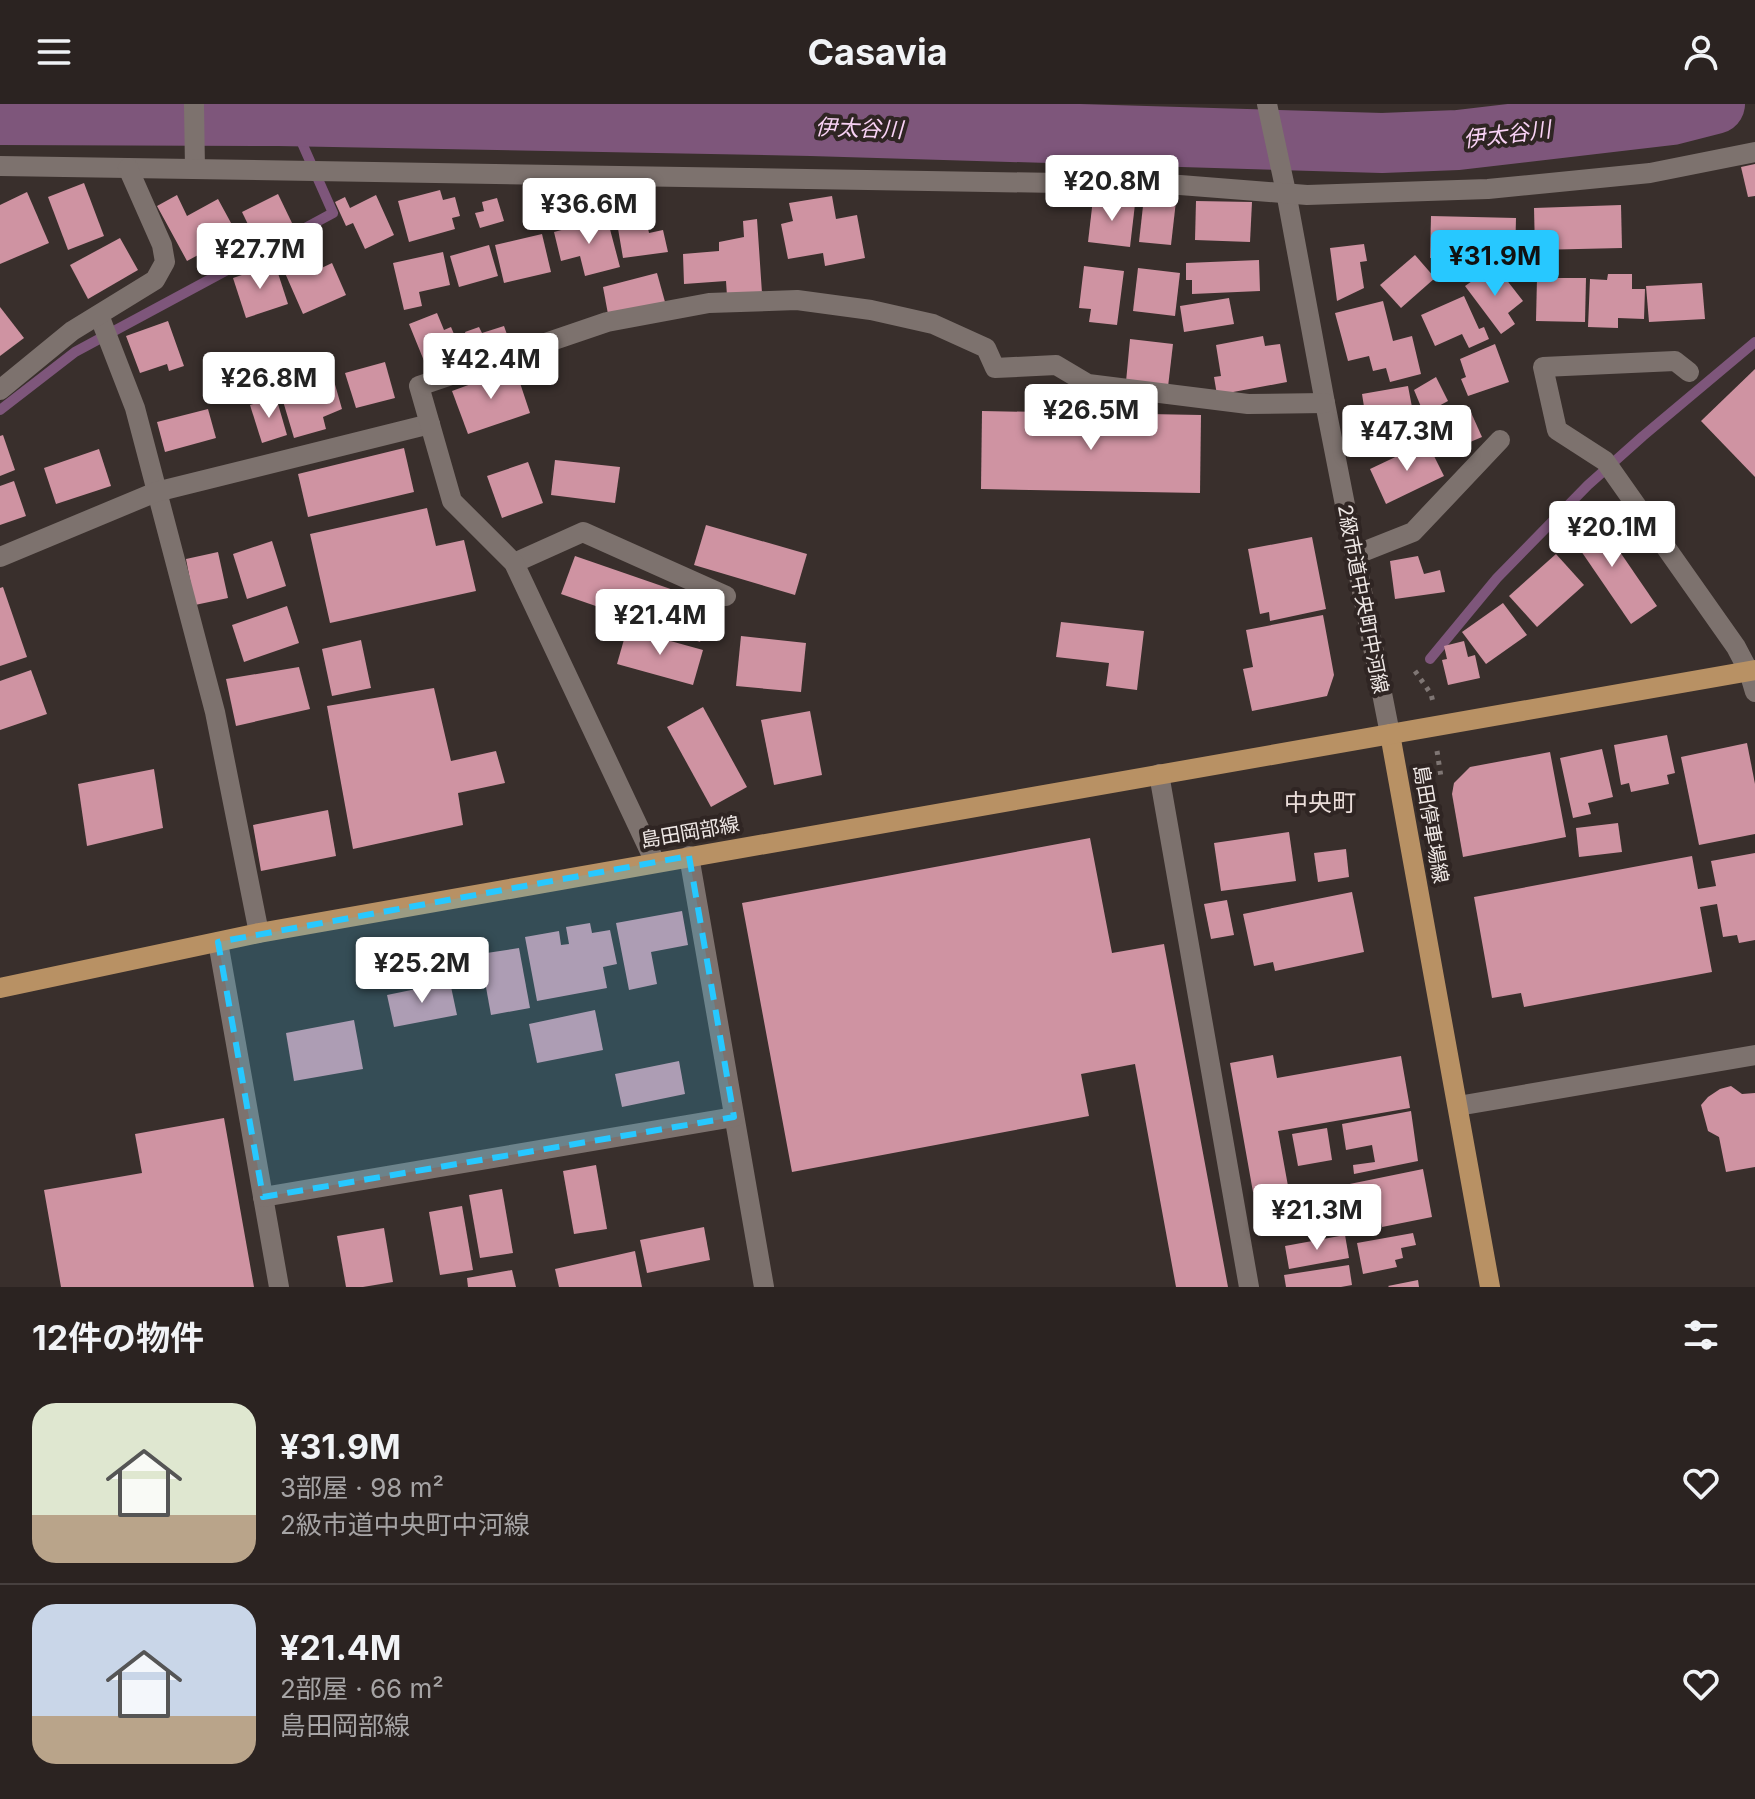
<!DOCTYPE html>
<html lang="ja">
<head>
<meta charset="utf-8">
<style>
	:root { --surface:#2b2321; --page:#332b2a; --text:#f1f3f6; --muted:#a6a4a5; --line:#47403f; --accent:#27c8ff }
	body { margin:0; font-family:Inter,"Noto Sans JP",sans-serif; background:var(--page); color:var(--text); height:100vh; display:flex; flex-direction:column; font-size:30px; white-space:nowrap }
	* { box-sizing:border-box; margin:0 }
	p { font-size:26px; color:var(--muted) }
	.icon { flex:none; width:44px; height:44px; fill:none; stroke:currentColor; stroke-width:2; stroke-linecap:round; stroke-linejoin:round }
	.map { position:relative; height:1183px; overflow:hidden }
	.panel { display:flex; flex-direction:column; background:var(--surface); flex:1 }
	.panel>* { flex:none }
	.price { position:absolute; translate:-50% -68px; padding:0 18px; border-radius:8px; background:#fff; color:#222; font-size:26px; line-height:52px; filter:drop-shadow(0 2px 4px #0008) }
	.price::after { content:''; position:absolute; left:50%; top:48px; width:24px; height:18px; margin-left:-12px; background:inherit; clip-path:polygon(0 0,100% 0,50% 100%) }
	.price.current { background:var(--accent); color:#111 }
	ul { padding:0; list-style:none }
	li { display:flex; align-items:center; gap:24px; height:200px; padding:0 32px }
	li+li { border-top:2px solid var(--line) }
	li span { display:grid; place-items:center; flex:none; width:224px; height:160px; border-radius:24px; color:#555 }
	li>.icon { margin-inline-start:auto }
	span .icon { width:96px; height:96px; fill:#fffc; stroke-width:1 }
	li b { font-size:34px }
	h2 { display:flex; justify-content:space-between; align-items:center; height:96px; padding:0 32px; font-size:34px }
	header { display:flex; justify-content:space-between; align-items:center; height:104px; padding:0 32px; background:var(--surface); font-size:36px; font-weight:700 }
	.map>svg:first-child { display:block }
</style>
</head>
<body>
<header><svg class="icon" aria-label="menu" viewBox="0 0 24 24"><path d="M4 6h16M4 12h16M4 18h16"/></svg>Casavia<svg class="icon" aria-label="person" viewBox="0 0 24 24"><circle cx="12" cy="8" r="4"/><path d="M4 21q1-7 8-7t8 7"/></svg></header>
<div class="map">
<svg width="1755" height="1183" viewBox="0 0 1755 1183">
	<rect width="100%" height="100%" fill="#392f2c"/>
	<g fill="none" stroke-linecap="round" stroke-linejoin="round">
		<g stroke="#7e567b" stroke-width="10">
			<polyline points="0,306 75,248 333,109 290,12"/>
			<polyline points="1430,555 1497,474 1588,381 1643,332 1755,238"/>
		</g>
		<polyline stroke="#7e567b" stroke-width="60" points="0,11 278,12 811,22 1382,39 1458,36 1672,11 1715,0"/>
	</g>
	<g fill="#cf93a2">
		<polygon points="1755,60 1755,92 1748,93 1741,63"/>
		<polygon points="84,79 104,132 68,146 48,93"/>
		<polygon points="440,86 443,96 455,93 460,112 452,114 455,125 409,138 398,97"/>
		<polygon points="27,88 49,139 0,160 0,101"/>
		<polygon points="278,90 292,119 256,137 242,108"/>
		<polygon points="177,91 187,112 218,95 237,130 187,157 157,102"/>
		<polygon points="376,91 394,131 365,145 353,119 346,122 335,98 345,93 350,104"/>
		<polygon points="832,92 836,115 857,111 865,154 825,162 823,149 788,155 781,120 793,117 789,99"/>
		<polygon points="1144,93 1176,97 1171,141 1139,138"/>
		<polygon points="497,94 504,117 480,124 475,109 484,107 482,98"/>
		<polygon points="1093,95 1135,100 1130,143 1088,138"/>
		<polygon points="1196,97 1252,98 1250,138 1195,136"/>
		<polygon points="1621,101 1622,144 1535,146 1534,104"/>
		<polygon points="643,102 649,129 663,126 668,148 623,154 615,107"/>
		<polygon points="1431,112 1516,114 1515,155 1430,154"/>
		<polygon points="607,114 620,163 585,172 580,152 561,157 554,128"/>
		<polygon points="757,115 762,189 727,192 726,177 684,180 683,150 719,147 719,138 744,133 743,117"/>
		<polygon points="542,130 551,168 504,179 495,141"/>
		<polygon points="120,134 138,166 88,195 70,161"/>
		<polygon points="1364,140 1367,157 1360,158 1364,184 1337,197 1330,144"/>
		<polygon points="489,141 498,172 459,183 450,152"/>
		<polygon points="443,148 450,181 419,188 422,202 404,206 393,159"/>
		<polygon points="1415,151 1435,174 1401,204 1380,181"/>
		<polygon points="1259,156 1260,187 1192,190 1192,176 1186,176 1186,159"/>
		<polygon points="332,159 346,191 303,210 285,169 307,160 311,169"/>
		<polygon points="275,160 288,200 246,214 233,174"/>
		<polygon points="1495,161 1523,197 1508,209 1515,220 1501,230 1465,182"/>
		<polygon points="1084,162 1124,167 1117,221 1089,218 1091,205 1079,204"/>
		<polygon points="1138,164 1180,169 1175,212 1133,207"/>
		<polygon points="657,169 665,198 608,210 603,183"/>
		<polygon points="1608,170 1632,170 1632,185 1645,185 1644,215 1618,214 1618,224 1588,223 1590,175 1607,176"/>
		<polygon points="1537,174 1586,174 1585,218 1536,217"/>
		<polygon points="1702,179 1705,215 1649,218 1646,182"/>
		<polygon points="1464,192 1479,225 1484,223 1489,235 1469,244 1462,230 1435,242 1421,211"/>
		<polygon points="1229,194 1234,220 1184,228 1180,202"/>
		<polygon points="1383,197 1393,237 1412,232 1421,270 1390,278 1386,264 1373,267 1369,252 1348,257 1335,209"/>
		<polygon points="0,203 24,234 0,252"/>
		<polygon points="437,209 444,226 451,223 459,242 439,250 446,268 431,274 409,220"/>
		<polygon points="168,217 184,262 169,267 167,260 140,269 126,232"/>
		<polygon points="504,222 510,239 473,252 465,228 479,223 482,229"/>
		<polygon points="1263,232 1265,242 1280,240 1287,278 1217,291 1214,273 1221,272 1216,241"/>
		<polygon points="1130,235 1173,240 1168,283 1126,278"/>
		<polygon points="1495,240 1509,278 1468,292 1461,275 1466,273 1460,255"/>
		<polygon points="385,258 395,294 356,304 345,269"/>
		<polygon points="515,264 530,309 468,330 452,287"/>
		<polygon points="1755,265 1755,373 1701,317"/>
		<polygon points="332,270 342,305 323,313 326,325 294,334 280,287"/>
		<polygon points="1436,273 1448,297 1424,310 1414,286"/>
		<polygon points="1408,282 1415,319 1387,324 1388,331 1369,334 1362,290"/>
		<polygon points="276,293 287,331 262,339 250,301"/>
		<polygon points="1469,304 1482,333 1442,350 1429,322"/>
		<polygon points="208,305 216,334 165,348 157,318"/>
		<polygon points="982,307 1201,311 1200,389 981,385"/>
		<polygon points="3,331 15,366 0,372 0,332"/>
		<polygon points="1427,338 1444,372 1386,400 1370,365"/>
		<polygon points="404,344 414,388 308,413 298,370"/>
		<polygon points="99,345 111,382 56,400 44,364"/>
		<polygon points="555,356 620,363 615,399 551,391"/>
		<polygon points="528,358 543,399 502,414 487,372"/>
		<polygon points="14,377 26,412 0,421 0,382"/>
		<polygon points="427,404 436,442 464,436 476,487 330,519 310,430"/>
		<polygon points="1594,410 1657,502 1631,520 1568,428"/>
		<polygon points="706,421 807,450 795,491 694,461"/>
		<polygon points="1312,433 1326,505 1270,517 1269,508 1260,510 1248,445"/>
		<polygon points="272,437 286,482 247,495 233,450"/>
		<polygon points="218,448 228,494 195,501 186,455"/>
		<polygon points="1556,450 1584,481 1537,523 1509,492"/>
		<polygon points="575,452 714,500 700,538 561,490"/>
		<polygon points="1418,452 1424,470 1440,466 1445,488 1395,495 1390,457"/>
		<polygon points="3,483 27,553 0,562 0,484"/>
		<polygon points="1503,499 1527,531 1486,560 1462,528"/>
		<polygon points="287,502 299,539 244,558 232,521"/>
		<polygon points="1323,511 1334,571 1327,592 1252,607 1243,565 1253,563 1246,526"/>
		<polygon points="1061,518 1144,527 1137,586 1106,582 1109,559 1056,553"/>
		<polygon points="627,525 703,546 693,581 617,560"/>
		<polygon points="741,532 806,539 801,588 736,582"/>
		<polygon points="361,536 371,584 332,592 322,545"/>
		<polygon points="1464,537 1468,553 1475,551 1480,574 1448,581 1442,556 1447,555 1444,542"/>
		<polygon points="299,563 310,605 236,622 226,575"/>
		<polygon points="31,566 47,610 0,626 0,577"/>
		<polygon points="434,584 451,657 496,647 505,679 458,689 463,721 353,745 327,602"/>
		<polygon points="703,603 747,683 711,703 667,623"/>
		<polygon points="810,607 822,671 774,681 761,616"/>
		<polygon points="1667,631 1675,669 1667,671 1669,680 1631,688 1629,679 1621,681 1614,641"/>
		<polygon points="1747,639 1755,680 1755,730 1699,741 1681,653"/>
		<polygon points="1602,645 1613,693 1588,699 1591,710 1573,714 1560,654"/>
		<polygon points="1550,648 1566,733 1463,753 1452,690 1454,679 1470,663"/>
		<polygon points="154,665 163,724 87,742 78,680"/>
		<polygon points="328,706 336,752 261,767 253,721"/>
		<polygon points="1618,719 1622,748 1579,753 1576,724"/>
		<polygon points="1289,728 1296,777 1221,787 1214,739"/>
		<polygon points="1090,734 1112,849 1164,840 1228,1183 1176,1183 1135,960 1081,970 1089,1012 792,1068 742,799"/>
		<polygon points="1346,745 1349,773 1318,778 1314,749"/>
		<polygon points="1755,749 1755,836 1739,839 1737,831 1723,833 1717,800 1700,803 1712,868 1524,903 1521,889 1492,894 1474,793 1692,752 1698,785 1716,782 1711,757"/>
		<polygon points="1352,788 1364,848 1275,867 1273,858 1254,862 1243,810"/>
		<polygon points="1227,796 1234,831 1211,835 1204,800"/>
		<polygon points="682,807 688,841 651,848 657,880 629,886 616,819"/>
		<polygon points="590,819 592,829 610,826 617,860 603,863 607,884 537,897 525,833 559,827 561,841 569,840 566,823"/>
		<polygon points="519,844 530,904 491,911 480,850"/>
		<polygon points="450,878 457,911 394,923 387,891"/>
		<polygon points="595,906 603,946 537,959 529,920"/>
		<polygon points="354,916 363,965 294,977 286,929"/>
		<polygon points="1273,951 1277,974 1401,952 1410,1004 1278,1027 1288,1082 1253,1088 1230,959"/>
		<polygon points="679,957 685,990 622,1003 615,970"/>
		<polygon points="1731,982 1742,990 1755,989 1755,1063 1726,1068 1719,1033 1708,1027 1701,1001 1708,993 1720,985"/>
		<polygon points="1411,1007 1418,1057 1354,1070 1353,1061 1375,1058 1372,1041 1346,1046 1342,1020"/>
		<polygon points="224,1014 254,1183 61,1183 44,1086 142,1069 135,1030"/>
		<polygon points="1327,1024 1332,1056 1298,1062 1292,1030"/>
		<polygon points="596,1061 607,1125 574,1130 563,1067"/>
		<polygon points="1423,1065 1432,1113 1382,1123 1377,1100 1340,1107 1335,1083"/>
		<polygon points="1327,1080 1335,1118 1287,1129 1278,1091"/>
		<polygon points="502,1085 513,1149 480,1154 469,1091"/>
		<polygon points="462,1102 473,1166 440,1171 429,1108"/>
		<polygon points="704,1123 710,1156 647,1169 640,1136"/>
		<polygon points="384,1124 393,1178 363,1183 346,1183 337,1132"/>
		<polygon points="1413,1129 1416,1141 1401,1144 1403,1154 1395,1156 1397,1163 1363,1170 1357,1139"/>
		<polygon points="1345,1131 1349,1154 1289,1165 1285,1142"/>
		<polygon points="635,1147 642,1183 559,1183 555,1165"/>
		<polygon points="1349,1161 1352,1181 1341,1183 1286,1183 1284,1171"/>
		<polygon points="512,1166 516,1183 468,1183 467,1174"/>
		<polygon points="1418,1176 1419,1183 1389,1183 1388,1182"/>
	</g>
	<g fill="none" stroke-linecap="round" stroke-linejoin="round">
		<g stroke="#7f7674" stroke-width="5" stroke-dasharray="4 6" stroke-linecap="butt">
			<polyline points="1415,567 1431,590 1433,598"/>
			<polyline points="1437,647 1441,673"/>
		</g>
		<g stroke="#7d726e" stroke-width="20">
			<polyline points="194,0 195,65"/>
			<polyline points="1267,0 1286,88 1325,299 1390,630"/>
			<polyline points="0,62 1180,81 1307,91 1488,85 1650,69 1755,48"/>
			<polyline points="99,211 135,304 215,608 259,829"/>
			<polyline points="1689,268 1675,257 1543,263 1557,326 1605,357 1736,543 1749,568 1755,588"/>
			<polyline points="0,286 72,227 155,176 165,158 162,141 128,64"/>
			<polyline points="1355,451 1413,428 1500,336"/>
			<polyline points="0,453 156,388 430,320"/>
			<polyline points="514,459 583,428 726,492"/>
			<polyline points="1159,670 1249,1183"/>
			<polyline points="689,752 764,1183"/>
			<polyline points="655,758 514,459 452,397 419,282 607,218 709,199 797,196 871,206 933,220 986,244 995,264 1056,261 1088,280 1248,300 1325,299"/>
			<polyline points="218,838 279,1183"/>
			<polyline points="1458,1002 1755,951"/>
			<polyline points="263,1093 734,1013"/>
		</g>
		<g stroke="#b89164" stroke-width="20">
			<polyline points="1390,630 1490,1183"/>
			<polyline points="0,884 259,829 1755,566"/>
		</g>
	</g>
	<path fill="#27c8ff" fill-opacity="0.2" stroke="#27c8ff" stroke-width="6" stroke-dasharray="16 10" stroke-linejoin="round" d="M 689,752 L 734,1013 L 263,1093 L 218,838 Z"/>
	<g text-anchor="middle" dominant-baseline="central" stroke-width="8" stroke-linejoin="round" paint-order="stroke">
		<g font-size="20" fill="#efe8e6" stroke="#2f2523">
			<text transform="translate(1363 495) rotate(79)">2級市道中央町中河線</text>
			<text transform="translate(1431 720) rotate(80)">島田停車場線</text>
			<text transform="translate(690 728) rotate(-10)">島田岡部線</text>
		</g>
		<g font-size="22" font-style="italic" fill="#f9d2f5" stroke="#2f2523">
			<text transform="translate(859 24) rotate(2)">伊太谷川</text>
			<text transform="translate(1507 30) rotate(-7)">伊太谷川</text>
		</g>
		<g font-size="24" fill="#eaddd9" stroke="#2f2523">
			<text x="1320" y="698">中央町</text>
		</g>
	</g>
</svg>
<b class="price" style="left:1112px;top:119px">¥20.8M</b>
<b class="price" style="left:589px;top:142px">¥36.6M</b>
<b class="price" style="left:260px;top:187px">¥27.7M</b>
<b class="price current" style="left:1495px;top:194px">¥31.9M</b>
<b class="price" style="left:491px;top:297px">¥42.4M</b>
<b class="price" style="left:269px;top:316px">¥26.8M</b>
<b class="price" style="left:1091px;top:348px">¥26.5M</b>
<b class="price" style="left:1407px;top:369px">¥47.3M</b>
<b class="price" style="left:1612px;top:465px">¥20.1M</b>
<b class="price" style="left:660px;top:553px">¥21.4M</b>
<b class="price" style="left:422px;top:901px">¥25.2M</b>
<b class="price" style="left:1317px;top:1148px">¥21.3M</b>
</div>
<section class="panel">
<h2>12件の物件<svg class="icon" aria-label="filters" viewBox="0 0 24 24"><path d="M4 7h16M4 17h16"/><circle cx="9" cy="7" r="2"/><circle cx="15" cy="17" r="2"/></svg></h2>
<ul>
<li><span style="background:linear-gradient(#dfe7d0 70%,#b9a48a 0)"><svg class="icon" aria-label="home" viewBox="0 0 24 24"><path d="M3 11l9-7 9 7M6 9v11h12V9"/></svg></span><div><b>¥31.9M</b><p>3部屋 · 98 m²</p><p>2級市道中央町中河線</p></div><svg class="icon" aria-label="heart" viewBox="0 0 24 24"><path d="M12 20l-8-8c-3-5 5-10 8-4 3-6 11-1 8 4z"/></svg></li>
<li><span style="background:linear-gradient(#c9d6e8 70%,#b9a48a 0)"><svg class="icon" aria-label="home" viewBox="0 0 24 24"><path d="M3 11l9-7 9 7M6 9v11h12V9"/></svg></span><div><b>¥21.4M</b><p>2部屋 · 66 m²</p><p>島田岡部線</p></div><svg class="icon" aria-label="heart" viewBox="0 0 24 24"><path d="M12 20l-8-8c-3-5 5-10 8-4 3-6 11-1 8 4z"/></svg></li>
</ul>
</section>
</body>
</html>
